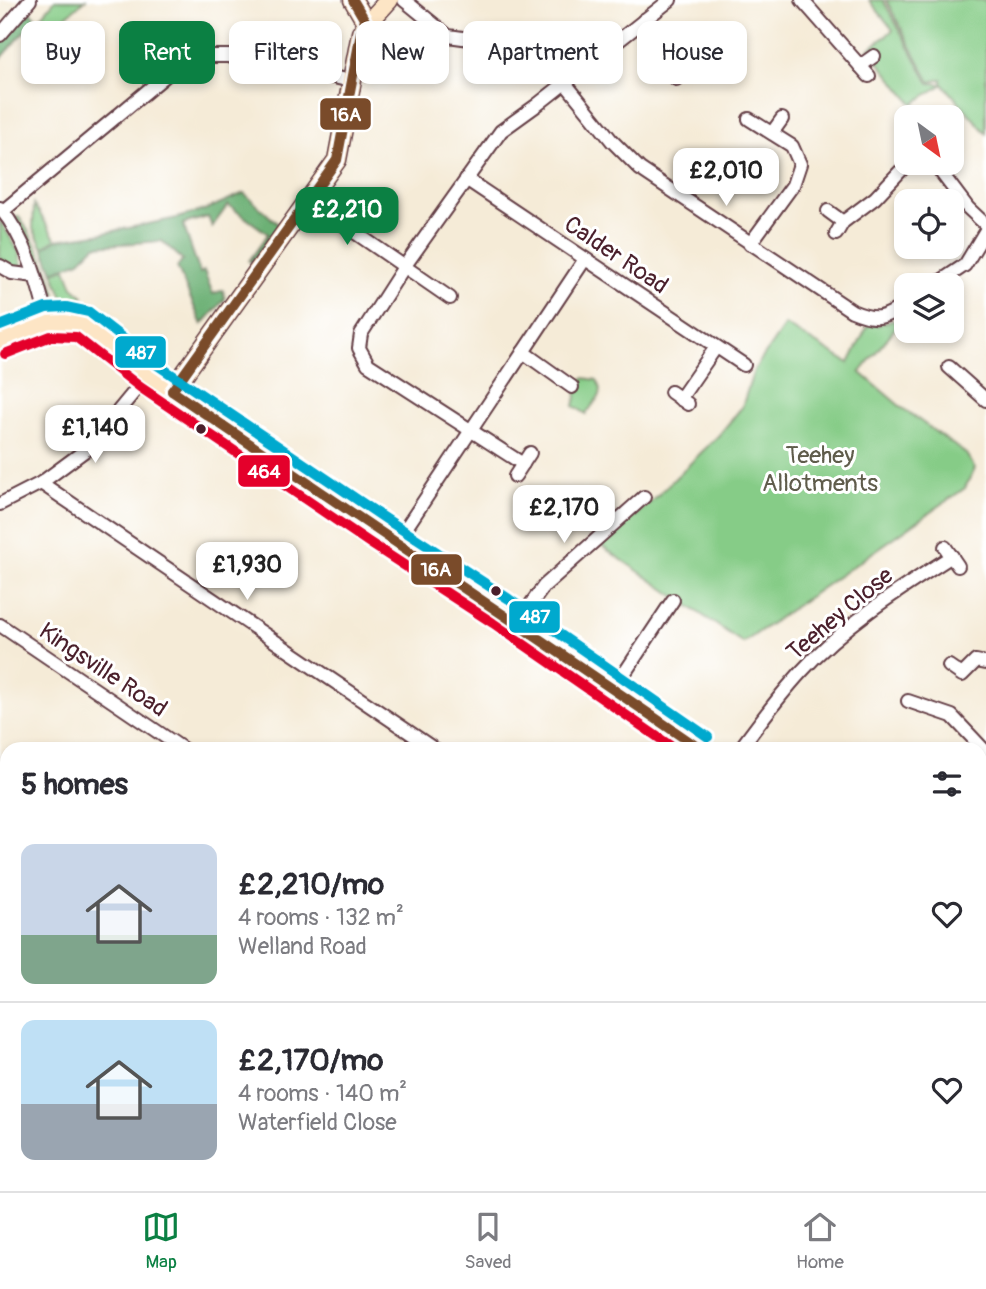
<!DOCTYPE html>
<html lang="en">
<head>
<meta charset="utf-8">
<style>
	:root { --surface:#fff; --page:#f7f7f7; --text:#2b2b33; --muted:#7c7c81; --line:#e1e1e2; --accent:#0b8043 }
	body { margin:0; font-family:Pangolin,sans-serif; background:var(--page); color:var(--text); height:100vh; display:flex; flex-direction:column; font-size:26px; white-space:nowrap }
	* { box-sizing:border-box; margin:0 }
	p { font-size:23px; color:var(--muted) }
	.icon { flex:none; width:38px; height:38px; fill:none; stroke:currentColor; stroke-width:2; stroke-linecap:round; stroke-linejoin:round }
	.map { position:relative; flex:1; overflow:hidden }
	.drawer { position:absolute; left:0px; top:742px; width:987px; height:450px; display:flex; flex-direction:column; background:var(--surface); border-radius:21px 21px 0 0; box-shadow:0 4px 10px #0003 }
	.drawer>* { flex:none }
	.top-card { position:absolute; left:21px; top:21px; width:945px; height:63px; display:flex; gap:14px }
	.needle { width:46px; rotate:147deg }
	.controls { position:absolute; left:894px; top:105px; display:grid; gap:14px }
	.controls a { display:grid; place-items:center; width:70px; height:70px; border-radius:14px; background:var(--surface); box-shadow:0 4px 10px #0003; font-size:35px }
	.price { position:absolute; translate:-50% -60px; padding:0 16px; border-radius:14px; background:#fff; color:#222; font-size:23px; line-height:46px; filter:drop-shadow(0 2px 4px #0008) }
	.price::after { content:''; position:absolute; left:50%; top:42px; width:21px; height:16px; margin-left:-10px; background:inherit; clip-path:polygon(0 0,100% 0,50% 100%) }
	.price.on { background:var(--accent); color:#fff }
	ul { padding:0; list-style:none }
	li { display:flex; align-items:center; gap:21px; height:175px; padding:0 21px }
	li+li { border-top:2px solid var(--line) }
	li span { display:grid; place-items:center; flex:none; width:196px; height:140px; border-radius:14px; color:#555 }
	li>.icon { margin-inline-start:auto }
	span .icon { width:84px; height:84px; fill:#fffc; stroke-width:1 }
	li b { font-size:30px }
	h2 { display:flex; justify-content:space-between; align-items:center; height:84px; padding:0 21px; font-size:30px }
	.pill { padding:0 24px; border-radius:14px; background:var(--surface); box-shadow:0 4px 10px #0003; font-size:24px; line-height:63px }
	.pill.on { background:var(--accent); color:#fff }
	.tab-bar { display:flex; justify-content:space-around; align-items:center; height:98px; border-top:2px solid var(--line); background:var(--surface); font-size:19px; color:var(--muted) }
	.tab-bar a { display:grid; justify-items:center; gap:4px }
	.tab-bar .on { color:var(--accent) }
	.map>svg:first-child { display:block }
</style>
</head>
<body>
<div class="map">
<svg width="986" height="1191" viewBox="0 0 986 1191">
	<rect width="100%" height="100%" fill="#fff"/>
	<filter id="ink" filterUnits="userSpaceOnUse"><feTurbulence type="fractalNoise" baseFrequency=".0143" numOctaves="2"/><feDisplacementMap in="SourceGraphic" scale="14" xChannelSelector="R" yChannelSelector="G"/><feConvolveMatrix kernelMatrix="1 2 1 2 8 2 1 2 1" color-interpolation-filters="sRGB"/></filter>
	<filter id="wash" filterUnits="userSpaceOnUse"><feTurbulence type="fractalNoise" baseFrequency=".00686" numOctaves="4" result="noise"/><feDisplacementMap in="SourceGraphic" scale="28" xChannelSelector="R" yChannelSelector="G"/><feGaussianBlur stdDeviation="1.57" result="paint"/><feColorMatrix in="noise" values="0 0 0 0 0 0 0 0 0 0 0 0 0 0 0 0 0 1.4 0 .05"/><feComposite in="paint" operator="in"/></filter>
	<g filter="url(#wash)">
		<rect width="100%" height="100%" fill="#f5ebd7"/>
		<g fill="#86cc87" stroke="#687659" stroke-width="2">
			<polygon points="55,0 85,0 51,29 41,17"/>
			<polygon points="869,0 883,0 929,83 942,84 942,79 930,82 886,0 986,0 986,133 943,84 913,104 868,50 893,30"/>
			<polygon points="34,204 56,240 43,248 33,229"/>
			<path d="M 19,216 C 35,241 47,265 56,294 L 47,296 L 40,271 L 14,219 Z"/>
			<polygon points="0,220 20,254 22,267 17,269 0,259"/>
			<polygon points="66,268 73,287 83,296 79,306 63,298 53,272"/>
			<polygon points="892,320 898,325 860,372 901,407 966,454 975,468 965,488 743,643 600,545 653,500 719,435 742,407 754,370 785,325 849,363 868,325 878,325"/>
			<polygon points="583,378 597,380 601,389 600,395 586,414 574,406 577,393"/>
			<polygon points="7,1008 7,1185 728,1185 739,1191 0,1191 0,1009"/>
		</g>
		<g fill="#6cb074" stroke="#5b6850" stroke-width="2">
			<polygon points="29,9 36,18 0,60 0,44"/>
			<polygon points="244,193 279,225 252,263 249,261 268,234 228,205 212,227 208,217 183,224 200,273 204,271 213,294 223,290 225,299 202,325 177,267 183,260 162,241 95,246 80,261 53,272 43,248 56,240 104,233 177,218 207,209"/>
		</g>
	</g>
	<g filter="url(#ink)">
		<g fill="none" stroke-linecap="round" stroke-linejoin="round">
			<g stroke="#643e45" stroke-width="16">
				<g id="street">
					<polyline points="404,0 448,36 470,39"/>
					<polyline points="802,0 869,76"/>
					<polyline points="644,20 685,72"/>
					<polyline points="0,35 30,0"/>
					<polyline points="860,66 874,56"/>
					<polyline points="676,79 693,65"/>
					<path d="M 565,83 L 612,141 L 640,169 L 852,311 C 878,322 884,318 906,304"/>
					<polyline points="749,119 792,146 800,164 793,185 750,244"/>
					<polyline points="772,133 782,119"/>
					<polyline points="934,163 968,208 986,225"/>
					<polyline points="466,179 744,365"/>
					<polyline points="308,200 450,298"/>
					<path d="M 0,208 C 27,240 38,283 48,322"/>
					<polyline points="3,211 170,72 180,65 205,56 228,56 290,67 351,81"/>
					<polyline points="828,211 843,222"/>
					<polyline points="836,234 843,222 875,198 908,163"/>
					<polyline points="0,266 12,273 35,276"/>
					<polyline points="935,285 965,265 986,230"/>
					<polyline points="523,352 572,387"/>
					<polyline points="949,367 986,400"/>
					<polyline points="671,392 688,404"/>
					<polyline points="680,399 716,347"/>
					<polyline points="523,464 368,364 359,348 361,334 404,267 501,131 537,105 670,0"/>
					<polyline points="515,476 530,453"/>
					<polyline points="41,483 434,749"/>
					<polyline points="0,504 41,483 87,449 148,375"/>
					<polyline points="396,543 585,259"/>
					<polyline points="945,547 958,566"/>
					<polyline points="518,622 544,586 644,497"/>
					<polyline points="0,625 183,749"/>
					<polyline points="949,666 962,675 976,661 986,663"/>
					<polyline points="614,689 673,600"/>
					<polyline points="908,701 952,716 986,752"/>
					<path d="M 740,749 C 759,723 779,696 801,672 C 843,625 899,590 952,556"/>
					<polyline points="0,793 7,797"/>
					<polyline points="0,869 7,868"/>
					<polyline points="980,901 986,907"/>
					<polyline points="0,1009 7,1008"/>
				</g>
			</g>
			<g stroke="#643e45" stroke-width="21">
				<g id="secondary">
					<polyline points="367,24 389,0"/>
					<polyline points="0,341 48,322 65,321 82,324 148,375 378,531 501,611 700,749"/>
					<polyline points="172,391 337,160 361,33 367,24 353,0"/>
					<polyline points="980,838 986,831"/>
					<polyline points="980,1029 986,1035"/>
					<polyline points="833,1191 837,1185"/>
				</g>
			</g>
			<use href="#street" stroke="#fff" stroke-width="12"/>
			<use href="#secondary" stroke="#fde5c5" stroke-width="18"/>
			<g stroke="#fff" stroke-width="16">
				<g id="bus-1">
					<path d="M 172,391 C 348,511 525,628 700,749"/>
					<polyline points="172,391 337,160 361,33 367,24 353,0"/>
				</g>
			</g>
			<g stroke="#fff" stroke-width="16">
				<polyline id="bus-2" points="5,354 51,336 76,337 140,387 370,543 493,623 675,749"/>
			</g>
			<g stroke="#fff" stroke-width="16">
				<polyline id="bus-3" points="0,326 46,308 66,307 89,312 156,364 386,519 509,599 708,737"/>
			</g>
			<use href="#bus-1" stroke="#7a4b2a" stroke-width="10"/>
			<use href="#bus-2" stroke="#e4002b" stroke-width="10"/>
			<use href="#bus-3" stroke="#00a9ce" stroke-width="10"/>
		</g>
	</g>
	<g fill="#4a1f2b" stroke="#fff" stroke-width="2.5">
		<circle cx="201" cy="429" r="6"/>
		<circle cx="496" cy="591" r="6"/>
	</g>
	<g text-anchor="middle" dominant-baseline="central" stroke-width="6" stroke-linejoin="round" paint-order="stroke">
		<g font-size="24" fill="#4a1f2b" stroke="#fff">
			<text transform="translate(616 255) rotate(34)">Calder Road</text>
			<text transform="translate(840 614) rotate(-40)">Teehey Close</text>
			<text transform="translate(103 670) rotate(34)">Kingsville Road</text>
		</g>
		<g font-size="24" fill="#5f5c4b" stroke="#fff">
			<text x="820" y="455">Teehey<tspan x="820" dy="28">Allotments</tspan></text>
		</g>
	</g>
	<g stroke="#fff" stroke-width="2.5">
		<rect x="319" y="97" width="53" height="34" rx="7" fill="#7a4b2a"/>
		<rect x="114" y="335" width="53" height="34" rx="7" fill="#00a9ce"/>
		<rect x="237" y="454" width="54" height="34" rx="7" fill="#e4002b"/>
		<rect x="410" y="553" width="53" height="33" rx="7" fill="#7a4b2a"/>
		<rect x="508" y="600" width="53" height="34" rx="7" fill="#00a9ce"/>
	</g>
	<g font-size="19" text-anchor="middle" font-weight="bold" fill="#fff">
		<text x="346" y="121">16A</text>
		<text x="141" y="359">487</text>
		<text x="264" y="478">464</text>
		<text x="436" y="576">16A</text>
		<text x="535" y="623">487</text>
	</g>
</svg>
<div class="controls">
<a><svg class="needle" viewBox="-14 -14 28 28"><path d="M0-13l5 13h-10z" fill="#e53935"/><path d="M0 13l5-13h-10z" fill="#7c7c81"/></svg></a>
<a><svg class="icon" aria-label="locate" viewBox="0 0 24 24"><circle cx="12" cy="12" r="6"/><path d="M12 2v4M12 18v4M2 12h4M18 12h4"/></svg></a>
<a><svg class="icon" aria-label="layers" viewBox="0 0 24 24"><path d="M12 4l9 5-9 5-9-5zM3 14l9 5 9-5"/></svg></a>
</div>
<b class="price" style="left:726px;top:208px">£2,010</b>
<b class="price on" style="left:347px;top:247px">£2,210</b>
<b class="price" style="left:95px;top:465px">£1,140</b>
<b class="price" style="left:564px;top:545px">£2,170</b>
<b class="price" style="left:247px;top:602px">£1,930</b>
<div class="top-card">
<a class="pill">Buy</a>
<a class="pill on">Rent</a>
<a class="pill">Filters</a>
<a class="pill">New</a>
<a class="pill">Apartment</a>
<a class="pill">House</a>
</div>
<section class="drawer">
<h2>5 homes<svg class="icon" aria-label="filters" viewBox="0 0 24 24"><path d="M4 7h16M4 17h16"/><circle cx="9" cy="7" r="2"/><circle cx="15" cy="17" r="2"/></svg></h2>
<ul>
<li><span style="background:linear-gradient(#c9d6e8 65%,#7fa58c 0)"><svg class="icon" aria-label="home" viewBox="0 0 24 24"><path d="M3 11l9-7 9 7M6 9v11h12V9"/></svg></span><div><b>£2,210/mo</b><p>4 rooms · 132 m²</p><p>Welland Road</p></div><svg class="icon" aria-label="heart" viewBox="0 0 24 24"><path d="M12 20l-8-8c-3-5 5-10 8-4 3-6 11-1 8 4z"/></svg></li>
<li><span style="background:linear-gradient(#bfe0f5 60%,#9aa5b1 0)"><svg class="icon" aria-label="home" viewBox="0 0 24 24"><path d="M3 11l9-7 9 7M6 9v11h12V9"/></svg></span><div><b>£2,170/mo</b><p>4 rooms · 140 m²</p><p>Waterfield Close</p></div><svg class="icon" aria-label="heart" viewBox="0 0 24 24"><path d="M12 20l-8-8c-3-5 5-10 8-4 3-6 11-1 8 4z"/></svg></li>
</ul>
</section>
</div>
<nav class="tab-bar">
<a class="on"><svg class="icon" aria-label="map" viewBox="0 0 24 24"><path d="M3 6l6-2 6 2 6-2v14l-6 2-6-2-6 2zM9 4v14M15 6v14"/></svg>Map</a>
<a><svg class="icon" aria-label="saved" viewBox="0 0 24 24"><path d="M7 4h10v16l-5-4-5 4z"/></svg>Saved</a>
<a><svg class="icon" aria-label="home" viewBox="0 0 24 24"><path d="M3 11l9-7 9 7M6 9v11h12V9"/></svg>Home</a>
</nav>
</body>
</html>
